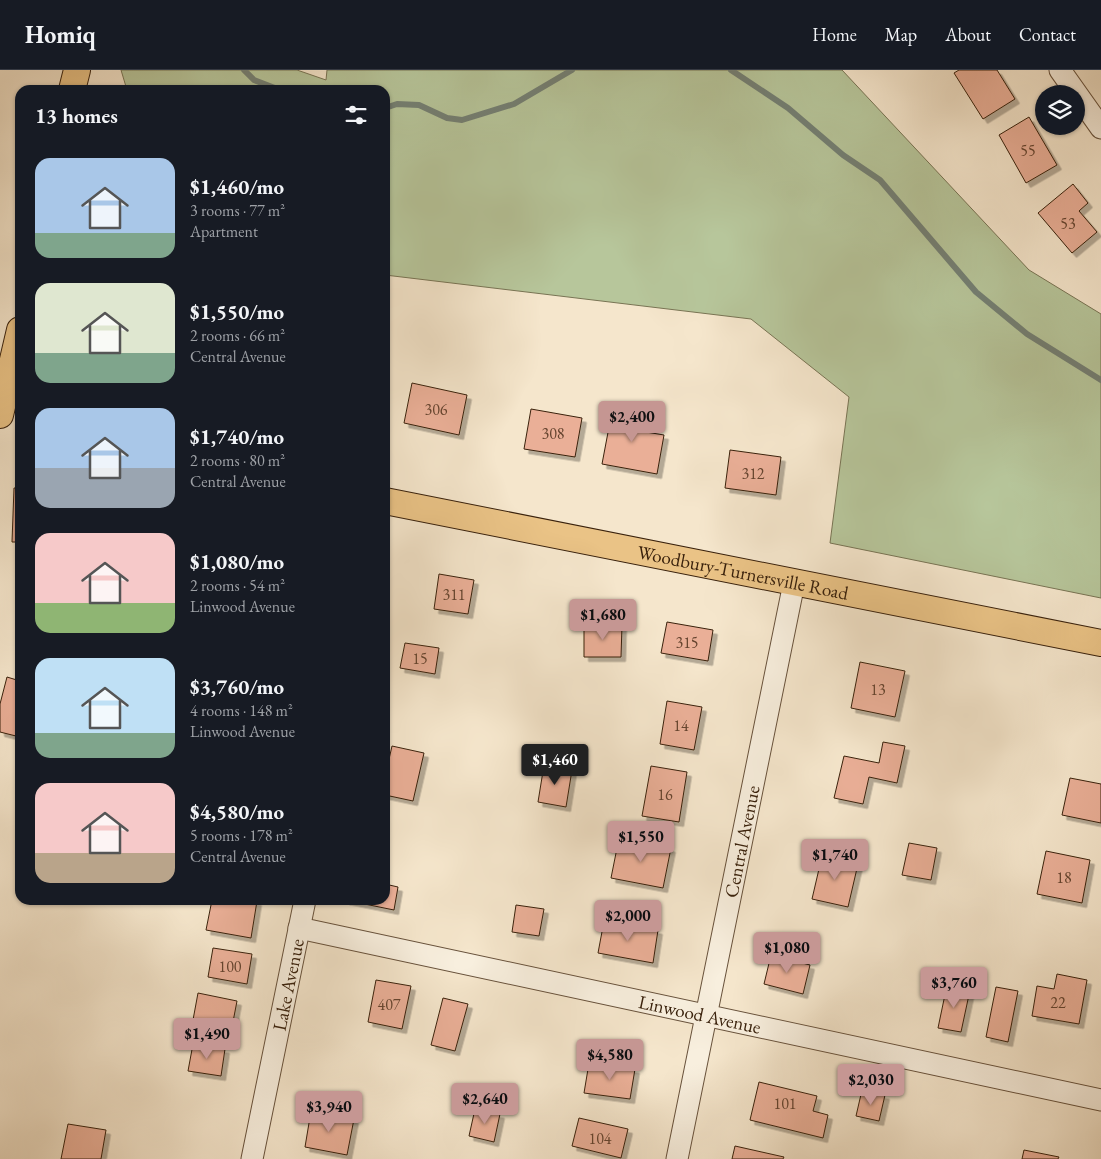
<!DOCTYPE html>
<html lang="en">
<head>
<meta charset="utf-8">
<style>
	:root { --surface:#171b24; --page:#242831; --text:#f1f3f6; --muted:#9ea1a6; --line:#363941; --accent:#c59692 }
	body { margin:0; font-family:"EB Garamond",serif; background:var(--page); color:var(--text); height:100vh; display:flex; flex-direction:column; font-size:19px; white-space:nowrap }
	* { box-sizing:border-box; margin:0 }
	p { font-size:16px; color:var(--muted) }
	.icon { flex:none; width:28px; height:28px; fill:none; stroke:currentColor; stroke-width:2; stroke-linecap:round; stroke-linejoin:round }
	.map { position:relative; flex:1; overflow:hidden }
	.panel { position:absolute; left:15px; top:15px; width:375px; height:820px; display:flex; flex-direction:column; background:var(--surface); border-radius:15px; box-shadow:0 1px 4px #0004 }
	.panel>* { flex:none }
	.fabs { position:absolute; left:1035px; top:15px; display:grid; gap:10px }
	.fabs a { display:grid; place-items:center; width:50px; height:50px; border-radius:50%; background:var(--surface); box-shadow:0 1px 4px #0004; font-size:25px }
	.price { position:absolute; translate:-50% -42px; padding:0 11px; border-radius:5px; background:var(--accent); color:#111; font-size:16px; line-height:32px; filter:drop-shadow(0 1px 2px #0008) }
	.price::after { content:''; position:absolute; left:50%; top:30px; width:15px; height:11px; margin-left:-8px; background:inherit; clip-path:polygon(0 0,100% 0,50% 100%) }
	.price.active { background:#222; color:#fff }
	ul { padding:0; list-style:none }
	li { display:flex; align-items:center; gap:15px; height:125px; padding:0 20px }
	li span { display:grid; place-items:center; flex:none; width:140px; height:100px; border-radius:15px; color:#555 }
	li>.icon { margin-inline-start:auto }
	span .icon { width:60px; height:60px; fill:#fffc; stroke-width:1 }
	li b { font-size:21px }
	h2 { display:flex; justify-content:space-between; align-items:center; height:60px; padding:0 20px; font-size:21px }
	header { display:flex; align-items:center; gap:30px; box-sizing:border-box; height:70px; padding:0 25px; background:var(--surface); border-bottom:1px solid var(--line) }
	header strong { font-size:24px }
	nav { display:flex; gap:28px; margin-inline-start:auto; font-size:18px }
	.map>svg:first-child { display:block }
</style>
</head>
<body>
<header>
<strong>Homiq</strong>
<nav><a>Home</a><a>Map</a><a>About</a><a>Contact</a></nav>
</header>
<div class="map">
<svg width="1101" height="1089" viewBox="0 0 1101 1089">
	<defs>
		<filter id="shadow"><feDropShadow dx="4.5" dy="4.5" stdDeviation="0" flood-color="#0004"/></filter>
	</defs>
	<rect width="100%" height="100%" fill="#f5e6cc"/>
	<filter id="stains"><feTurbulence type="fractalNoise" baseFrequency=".004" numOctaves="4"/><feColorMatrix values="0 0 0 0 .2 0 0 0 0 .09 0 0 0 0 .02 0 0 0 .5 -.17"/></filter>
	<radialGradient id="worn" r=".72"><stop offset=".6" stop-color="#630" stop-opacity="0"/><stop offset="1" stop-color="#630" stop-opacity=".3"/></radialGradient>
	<polygon fill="#b7c69b" stroke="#787454" points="121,0 297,0 326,10 327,0 842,0 1029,200 1101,244 1101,528 830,473 849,327 751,249 385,205 385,20 127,20"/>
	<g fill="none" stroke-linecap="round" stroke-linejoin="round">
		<g stroke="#748074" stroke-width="6">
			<polyline points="244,0 254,10 280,20"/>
			<polyline points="731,0 788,38 843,85 880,110 976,222 1027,264 1101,310"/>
			<polyline points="385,38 397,34 419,35 447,48 462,50 514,34 572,0"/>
		</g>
	</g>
	<g fill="#eaaf97" stroke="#39210c" filter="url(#shadow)">
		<polygon points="959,0 997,0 1015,29 983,49 954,3"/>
		<polygon points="1029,47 1057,95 1026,113 999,65"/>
		<polygon points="1073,114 1088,133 1079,141 1097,162 1072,183 1038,143"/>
		<polygon points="412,313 467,325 459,365 404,353"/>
		<polygon points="613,336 643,342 640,361 664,365 657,404 602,394"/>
		<polygon points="531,339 582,348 575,387 524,379"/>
		<polygon points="730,380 781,387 776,425 725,418"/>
		<polygon points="14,418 20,418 20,472 12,472"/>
		<polygon points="439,504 474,510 468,544 434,539"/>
		<polygon points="667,552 713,560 708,591 661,583"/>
		<polygon points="584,555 622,555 621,587 584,587"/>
		<polygon points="405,573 439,578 435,604 400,598"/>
		<polygon points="860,592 905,601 895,647 851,638"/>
		<polygon points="7,607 20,611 20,667 0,662 0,634"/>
		<polygon points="667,631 702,637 694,680 660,674"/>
		<polygon points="883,672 905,676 897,713 869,707 863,734 834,728 844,686 879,693"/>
		<polygon points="392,676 424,683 413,731 385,725 385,707"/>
		<polygon points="544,695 572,700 566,737 538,732"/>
		<polygon points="651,696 687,702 679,752 642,746"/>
		<polygon points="1070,708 1101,714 1101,753 1062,745"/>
		<polygon points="619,768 671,778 663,818 611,808"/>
		<polygon points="909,773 937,778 931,810 902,805"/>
		<polygon points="1046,781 1090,790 1082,833 1037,824"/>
		<polygon points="822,786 858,794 848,837 812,829"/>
		<polygon points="385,814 398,817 394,840 345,830 385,830"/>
		<polygon points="212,830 257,831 251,868 206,860"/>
		<polygon points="516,835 544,839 539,866 512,862"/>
		<polygon points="604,851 658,860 653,893 598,883"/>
		<polygon points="213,878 252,884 247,914 208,907"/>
		<polygon points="771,885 810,895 803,924 764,914"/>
		<polygon points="1057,904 1087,910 1079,954 1032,946 1037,916 1054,919"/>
		<polygon points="376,910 411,916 402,959 368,952"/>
		<polygon points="947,915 970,920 961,962 938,958"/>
		<polygon points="996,917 1018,921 1008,972 986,967"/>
		<polygon points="198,923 237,931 232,957 193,950"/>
		<polygon points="443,928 468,934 455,981 431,975"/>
		<polygon points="193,974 225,979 221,1006 188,1001"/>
		<polygon points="589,993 635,999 630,1029 584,1023"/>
		<polygon points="759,1012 817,1026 813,1041 828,1045 823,1068 750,1050"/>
		<polygon points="862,1020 885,1025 879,1051 856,1046"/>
		<polygon points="475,1039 500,1044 494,1072 469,1066"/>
		<polygon points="311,1041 354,1049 347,1085 305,1077"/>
		<polygon points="579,1048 628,1059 621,1088 572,1076"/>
		<polygon points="68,1054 106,1060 101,1089 61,1089"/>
		<polygon points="735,1076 784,1087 783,1089 732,1089"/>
		<polygon points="1024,1080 1059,1087 1058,1089 1022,1089"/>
	</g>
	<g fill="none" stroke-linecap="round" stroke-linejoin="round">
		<g stroke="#68523c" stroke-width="23">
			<g id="minor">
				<polyline points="1060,0 1101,58"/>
				<path id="s1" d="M 299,858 L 1101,1030"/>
				<path id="s2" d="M 252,1089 L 305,830"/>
				<path id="s3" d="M 677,1089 L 794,513"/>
			</g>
		</g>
		<g stroke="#39210c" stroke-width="28">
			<g id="major">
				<polyline points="72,20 77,0"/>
				<polyline points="0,345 20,260"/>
				<path id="s4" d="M 385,431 L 1101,573"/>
			</g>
		</g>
		<use href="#minor" stroke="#f8efde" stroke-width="21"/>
		<use href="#major" stroke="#eac386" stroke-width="26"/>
	</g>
	<g text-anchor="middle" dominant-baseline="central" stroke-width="4" stroke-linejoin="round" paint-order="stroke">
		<g font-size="16" fill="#65442f">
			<text x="1028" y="80">55</text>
			<text x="1068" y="153">53</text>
			<text x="436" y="339">306</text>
			<text x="553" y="363">308</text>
			<text x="753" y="403">312</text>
			<text x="454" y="524">311</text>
			<text x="687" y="572">315</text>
			<text x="420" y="588">15</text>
			<text x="878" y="619">13</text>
			<text x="681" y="655">14</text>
			<text x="665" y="724">16</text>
			<text x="1064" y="807">18</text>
			<text x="230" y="896">100</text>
			<text x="1058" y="932">22</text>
			<text x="389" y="934">407</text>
			<text x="785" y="1033">101</text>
			<text x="600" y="1068">104</text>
		</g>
		<g font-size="19" fill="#39210c" stroke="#f8efde">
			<text stroke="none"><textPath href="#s4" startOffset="365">Woodbury-Turnersville Road</textPath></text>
			<text stroke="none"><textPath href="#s3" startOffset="324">Central Avenue</textPath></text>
			<text stroke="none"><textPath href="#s2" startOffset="178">Lake Avenue</textPath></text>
			<text stroke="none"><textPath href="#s1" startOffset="410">Linwood Avenue</textPath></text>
		</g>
	</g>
	<rect width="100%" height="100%" filter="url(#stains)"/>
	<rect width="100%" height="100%" fill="url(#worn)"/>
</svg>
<div class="fabs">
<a><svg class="icon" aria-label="layers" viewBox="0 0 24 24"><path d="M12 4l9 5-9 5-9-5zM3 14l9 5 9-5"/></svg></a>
</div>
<b class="price" style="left:632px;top:373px">$2,400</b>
<b class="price" style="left:603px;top:571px">$1,680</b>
<b class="price active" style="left:555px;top:716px">$1,460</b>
<b class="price" style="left:641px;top:793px">$1,550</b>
<b class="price" style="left:835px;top:811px">$1,740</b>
<b class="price" style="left:628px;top:872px">$2,000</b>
<b class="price" style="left:787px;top:904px">$1,080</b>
<b class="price" style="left:954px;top:939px">$3,760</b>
<b class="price" style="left:207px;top:990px">$1,490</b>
<b class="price" style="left:610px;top:1011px">$4,580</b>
<b class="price" style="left:871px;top:1036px">$2,030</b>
<b class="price" style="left:485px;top:1055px">$2,640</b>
<b class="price" style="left:329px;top:1063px">$3,940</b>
<section class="panel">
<h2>13 homes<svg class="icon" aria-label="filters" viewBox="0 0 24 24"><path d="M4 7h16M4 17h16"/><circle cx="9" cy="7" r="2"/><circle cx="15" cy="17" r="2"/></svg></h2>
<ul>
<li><span style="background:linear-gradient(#a9c7e8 75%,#7fa58c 0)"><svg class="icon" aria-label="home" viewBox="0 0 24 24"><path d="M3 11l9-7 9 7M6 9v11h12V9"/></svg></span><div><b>$1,460/mo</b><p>3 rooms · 77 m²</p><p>Apartment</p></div></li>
<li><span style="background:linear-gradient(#dfe7d0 70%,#7fa58c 0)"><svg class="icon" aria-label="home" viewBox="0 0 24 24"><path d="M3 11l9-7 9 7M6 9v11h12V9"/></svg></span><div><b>$1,550/mo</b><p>2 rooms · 66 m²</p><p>Central Avenue</p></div></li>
<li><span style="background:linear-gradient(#a9c7e8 60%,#9aa5b1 0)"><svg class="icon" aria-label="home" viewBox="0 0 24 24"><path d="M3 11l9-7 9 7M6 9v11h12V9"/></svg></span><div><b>$1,740/mo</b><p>2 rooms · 80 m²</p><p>Central Avenue</p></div></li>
<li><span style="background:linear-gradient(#f6c9c9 70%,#8fb573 0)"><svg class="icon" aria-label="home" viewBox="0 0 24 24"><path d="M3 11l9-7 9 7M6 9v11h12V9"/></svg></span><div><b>$1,080/mo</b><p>2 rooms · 54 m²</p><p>Linwood Avenue</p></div></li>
<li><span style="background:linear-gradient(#bfe0f5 75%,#7fa58c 0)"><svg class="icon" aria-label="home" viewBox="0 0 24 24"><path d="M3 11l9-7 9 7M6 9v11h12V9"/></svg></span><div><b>$3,760/mo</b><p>4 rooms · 148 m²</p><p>Linwood Avenue</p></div></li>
<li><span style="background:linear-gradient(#f6c9c9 70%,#b9a48a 0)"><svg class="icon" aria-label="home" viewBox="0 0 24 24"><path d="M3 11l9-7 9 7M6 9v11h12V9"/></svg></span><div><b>$4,580/mo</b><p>5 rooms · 178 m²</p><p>Central Avenue</p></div></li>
</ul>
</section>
</div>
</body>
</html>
